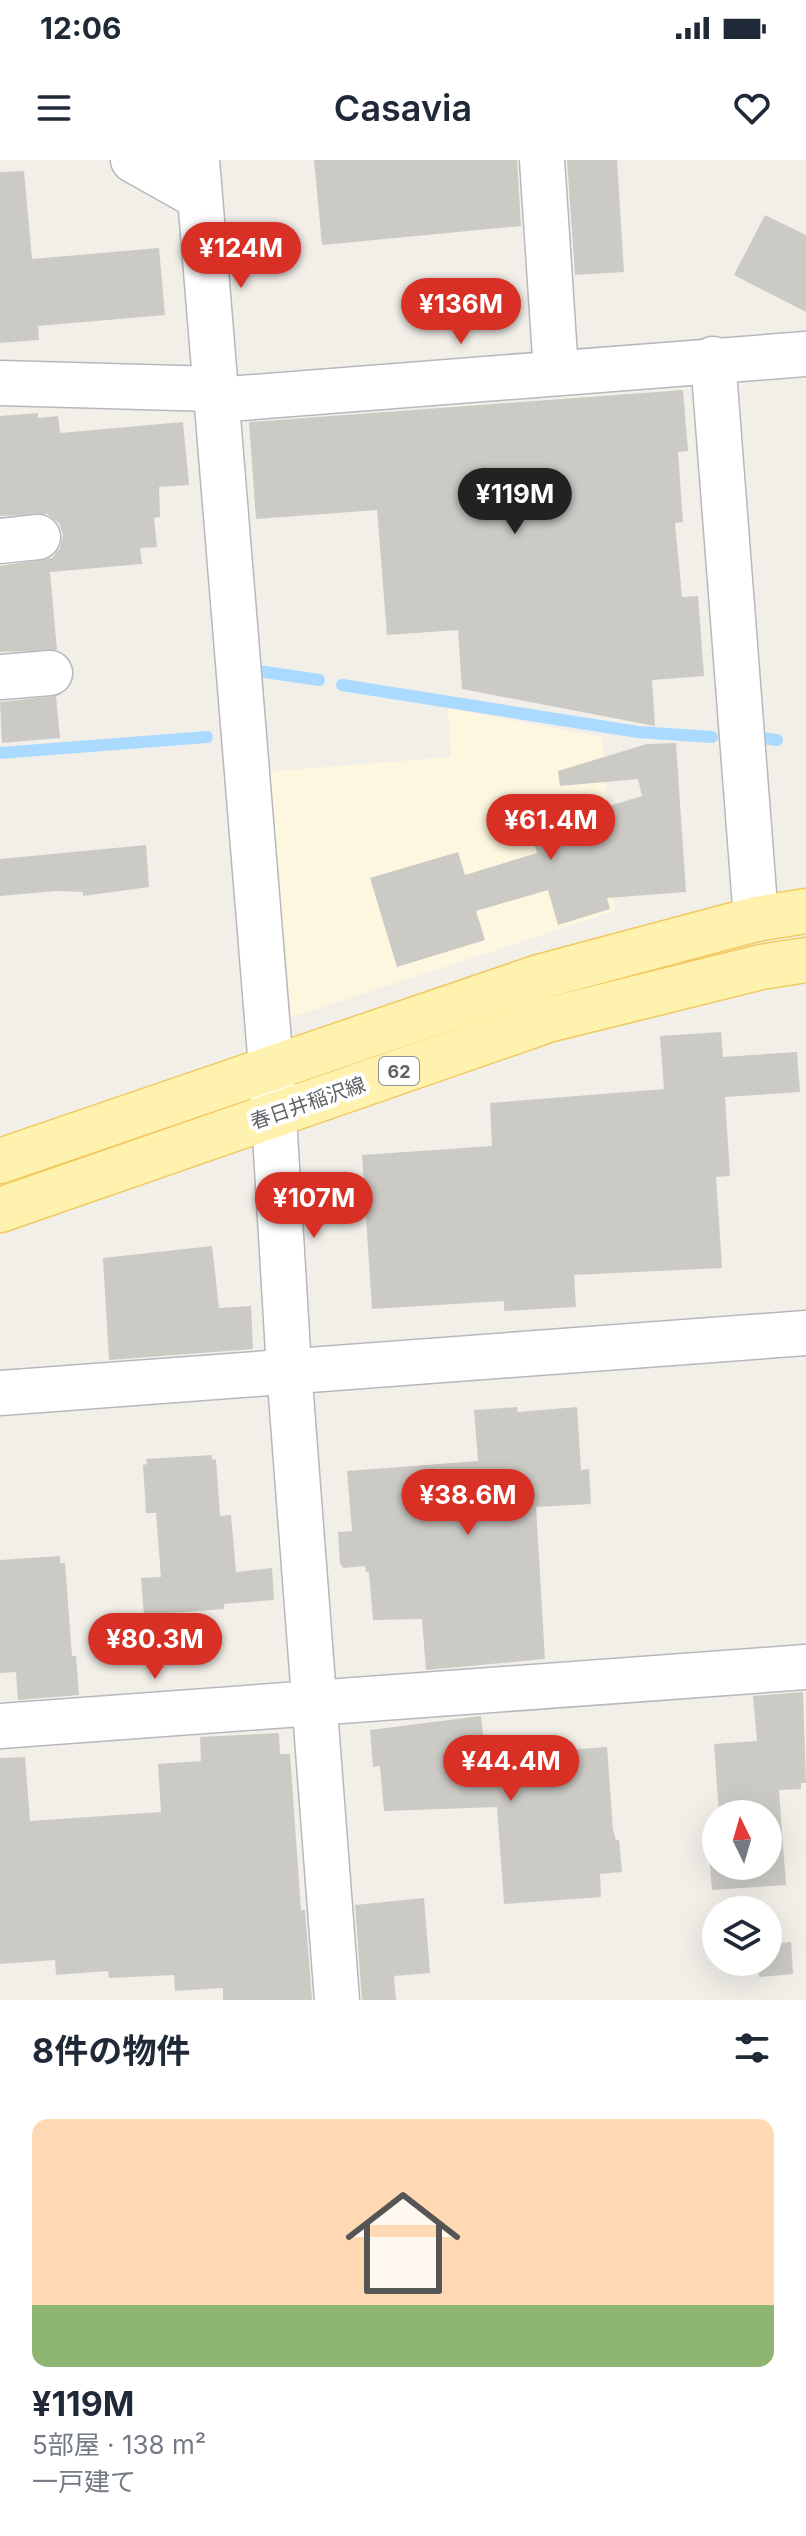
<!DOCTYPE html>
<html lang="ja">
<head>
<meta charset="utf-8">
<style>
	:root { --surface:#fff; --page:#f6f6f7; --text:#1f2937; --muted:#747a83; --accent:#d93025 }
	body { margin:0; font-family:Inter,"Noto Sans JP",sans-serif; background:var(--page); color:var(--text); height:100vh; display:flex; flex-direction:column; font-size:30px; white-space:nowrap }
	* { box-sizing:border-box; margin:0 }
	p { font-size:26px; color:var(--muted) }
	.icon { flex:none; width:44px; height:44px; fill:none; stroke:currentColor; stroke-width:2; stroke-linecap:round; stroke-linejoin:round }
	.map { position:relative; height:1840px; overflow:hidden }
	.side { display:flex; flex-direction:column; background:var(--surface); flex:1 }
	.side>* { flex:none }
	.needle { width:52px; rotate:355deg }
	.controls { position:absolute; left:702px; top:1640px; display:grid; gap:16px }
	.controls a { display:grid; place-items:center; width:80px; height:80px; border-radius:50%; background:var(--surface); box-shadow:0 8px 32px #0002; font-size:40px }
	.price { position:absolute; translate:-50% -68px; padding:0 18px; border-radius:28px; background:var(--accent); color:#fff; font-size:26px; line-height:52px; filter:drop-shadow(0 2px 4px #0008) }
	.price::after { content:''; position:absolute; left:50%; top:48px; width:24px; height:18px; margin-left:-12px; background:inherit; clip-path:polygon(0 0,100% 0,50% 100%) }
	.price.current { background:#222; color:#fff }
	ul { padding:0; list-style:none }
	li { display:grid; align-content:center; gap:16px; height:424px; padding:0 32px }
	li span { display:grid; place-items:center; height:248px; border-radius:16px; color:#555 }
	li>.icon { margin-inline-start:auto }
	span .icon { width:144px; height:144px; fill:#fffc; stroke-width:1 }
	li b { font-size:34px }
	h2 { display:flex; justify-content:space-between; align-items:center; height:96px; padding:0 32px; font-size:34px }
	.status { display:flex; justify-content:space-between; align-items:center; height:56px; padding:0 40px; background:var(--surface); direction:ltr }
	.status svg { height:22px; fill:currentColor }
	header { display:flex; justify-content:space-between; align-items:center; height:104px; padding:0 32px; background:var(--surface); font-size:36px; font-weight:600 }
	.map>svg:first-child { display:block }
</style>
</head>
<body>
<div class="status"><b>12:06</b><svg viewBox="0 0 49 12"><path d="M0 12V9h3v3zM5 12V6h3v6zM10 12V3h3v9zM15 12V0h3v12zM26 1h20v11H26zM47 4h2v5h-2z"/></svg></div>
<header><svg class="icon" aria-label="menu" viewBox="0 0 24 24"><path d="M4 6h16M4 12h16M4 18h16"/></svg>Casavia<svg class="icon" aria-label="heart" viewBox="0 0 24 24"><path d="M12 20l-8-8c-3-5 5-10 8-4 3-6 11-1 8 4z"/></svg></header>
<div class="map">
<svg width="806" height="1840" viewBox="0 0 806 1840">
	<rect width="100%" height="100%" fill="#f1efe8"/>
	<polygon fill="#fef7e0" points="448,548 602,577 615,751 290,858 265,612 451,597"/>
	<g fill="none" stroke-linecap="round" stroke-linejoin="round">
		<g stroke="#aadaff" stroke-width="12">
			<polyline points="258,511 319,520"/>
			<polyline points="342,525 638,572 712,577"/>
			<polyline points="761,578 777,580"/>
			<polyline points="0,593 207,577"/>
		</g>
	</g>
	<g fill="#cccac5">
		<polygon points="314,0 517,0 521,66 322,85"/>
		<polygon points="567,0 617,0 624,112 575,115"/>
		<polygon points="24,11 32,99 159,88 165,155 38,166 39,180 0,183 0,12"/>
		<polygon points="765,55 806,75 806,152 734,115"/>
		<polygon points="683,230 688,291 678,292 683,362 675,363 682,437 698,436 704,516 652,520 655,566 462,529 458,470 387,475 377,350 256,359 249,262"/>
		<polygon points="38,253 38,258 58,256 60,273 183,262 189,325 159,327 160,357 154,358 157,387 140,388 142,404 50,412 57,490 0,492 0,406 52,398 60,388 63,375 59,363 47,354 0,356 0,256"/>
		<polygon points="56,536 60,578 2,583 0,542"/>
		<polygon points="676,583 686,732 607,738 610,749 558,765 548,730 476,751 485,780 397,807 370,718 458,692 465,715 537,693 530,670 642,636 638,619 560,626 558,611 647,584"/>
		<polygon points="146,685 149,727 83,736 83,732 57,731 0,736 0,699"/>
		<polygon points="721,872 723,897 797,892 800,932 725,937 730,1016 716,1017 722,1108 574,1115 576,1147 504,1151 504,1141 372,1149 362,995 492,986 490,943 664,929 660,876"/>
		<polygon points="212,1086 219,1148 251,1146 253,1189 109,1200 103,1098"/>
		<polygon points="517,1247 518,1252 577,1247 581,1310 589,1309 591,1344 536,1347 545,1499 426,1510 422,1459 373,1460 369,1412 366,1412 365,1406 343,1408 340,1403 338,1372 352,1371 347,1311 478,1301 474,1250"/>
		<polygon points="212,1295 212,1300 216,1299 220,1356 231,1355 236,1412 272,1408 274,1440 224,1444 224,1449 144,1455 141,1418 161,1417 156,1353 146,1353 143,1305 147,1304 146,1299"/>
		<polygon points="60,1396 60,1403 65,1403 72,1496 76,1496 79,1535 18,1540 16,1512 0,1513 0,1400"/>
		<polygon points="803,1532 806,1623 801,1623 801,1629 779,1630 786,1725 712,1730 708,1680 716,1680 716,1706 768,1706 768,1654 719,1654 714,1584 757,1581 753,1536"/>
		<polygon points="481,1556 485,1596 607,1587 613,1670 616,1680 619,1680 622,1712 600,1714 601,1737 504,1744 497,1647 384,1651 380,1606 373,1607 370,1570"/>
		<polygon points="279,1573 280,1594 290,1594 301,1750 305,1750 312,1840 223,1840 223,1828 175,1831 174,1815 109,1818 108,1811 56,1815 55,1800 0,1804 0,1598 25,1597 30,1661 161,1652 158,1604 201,1601 200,1577"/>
		<polygon points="424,1738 430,1813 394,1816 396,1840 362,1840 355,1745"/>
		<polygon points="791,1782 793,1814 759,1817 758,1802 768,1802 768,1784"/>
	</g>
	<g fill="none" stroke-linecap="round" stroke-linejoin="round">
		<g stroke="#b5b8bc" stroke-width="47">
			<g id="minor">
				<polyline points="133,0 199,37"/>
				<polyline points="197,0 271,907 289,1209 337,1840"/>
				<polyline points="542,0 556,212"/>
				<polyline points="713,199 756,759"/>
				<polyline points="0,223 214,229"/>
				<polyline points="215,240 806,194"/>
				<polyline points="0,381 38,377"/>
				<polyline points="0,517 50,513"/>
				<polyline points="0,1233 806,1173"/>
				<polyline points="0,1566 806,1507"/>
			</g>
		</g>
		<g stroke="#f2c960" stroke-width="47">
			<g id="major">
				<polyline points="0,1001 539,817 756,759 806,751"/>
				<polyline points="0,1050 548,860 761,807 806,800"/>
			</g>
		</g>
		<use href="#minor" stroke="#fff" stroke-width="44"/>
		<use href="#major" stroke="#fff2af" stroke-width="44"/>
	</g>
	<g text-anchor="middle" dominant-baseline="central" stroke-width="8" stroke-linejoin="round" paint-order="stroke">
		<rect fill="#fff" stroke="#8f9295" stroke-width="2" x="379" y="897" width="40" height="28" rx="6"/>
		<g font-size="18" font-weight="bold" fill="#5f6368">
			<text x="399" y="911">62</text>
		</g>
		<g font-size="20" fill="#5f6368" stroke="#fff">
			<text transform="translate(308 943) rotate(-19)">春日井稲沢線</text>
		</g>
	</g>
</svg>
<div class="controls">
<a><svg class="needle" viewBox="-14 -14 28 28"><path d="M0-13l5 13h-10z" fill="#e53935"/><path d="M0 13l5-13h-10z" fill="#747a83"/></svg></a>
<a><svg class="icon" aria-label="layers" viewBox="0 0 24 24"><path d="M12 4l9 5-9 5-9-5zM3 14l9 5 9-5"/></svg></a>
</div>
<b class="price" style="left:241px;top:130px">¥124M</b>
<b class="price" style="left:461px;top:186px">¥136M</b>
<b class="price current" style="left:515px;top:376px">¥119M</b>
<b class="price" style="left:551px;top:702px">¥61.4M</b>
<b class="price" style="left:314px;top:1080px">¥107M</b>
<b class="price" style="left:468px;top:1377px">¥38.6M</b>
<b class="price" style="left:155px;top:1521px">¥80.3M</b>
<b class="price" style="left:511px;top:1643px">¥44.4M</b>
</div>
<section class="side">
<h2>8件の物件<svg class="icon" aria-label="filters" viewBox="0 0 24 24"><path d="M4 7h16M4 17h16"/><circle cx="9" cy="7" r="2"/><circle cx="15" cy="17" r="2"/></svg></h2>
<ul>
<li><span style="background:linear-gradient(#ffd9b3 75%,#8fb573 0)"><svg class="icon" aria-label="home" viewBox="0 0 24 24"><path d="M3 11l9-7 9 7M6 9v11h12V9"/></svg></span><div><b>¥119M</b><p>5部屋 · 138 m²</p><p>一戸建て</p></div></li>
</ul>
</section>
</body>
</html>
